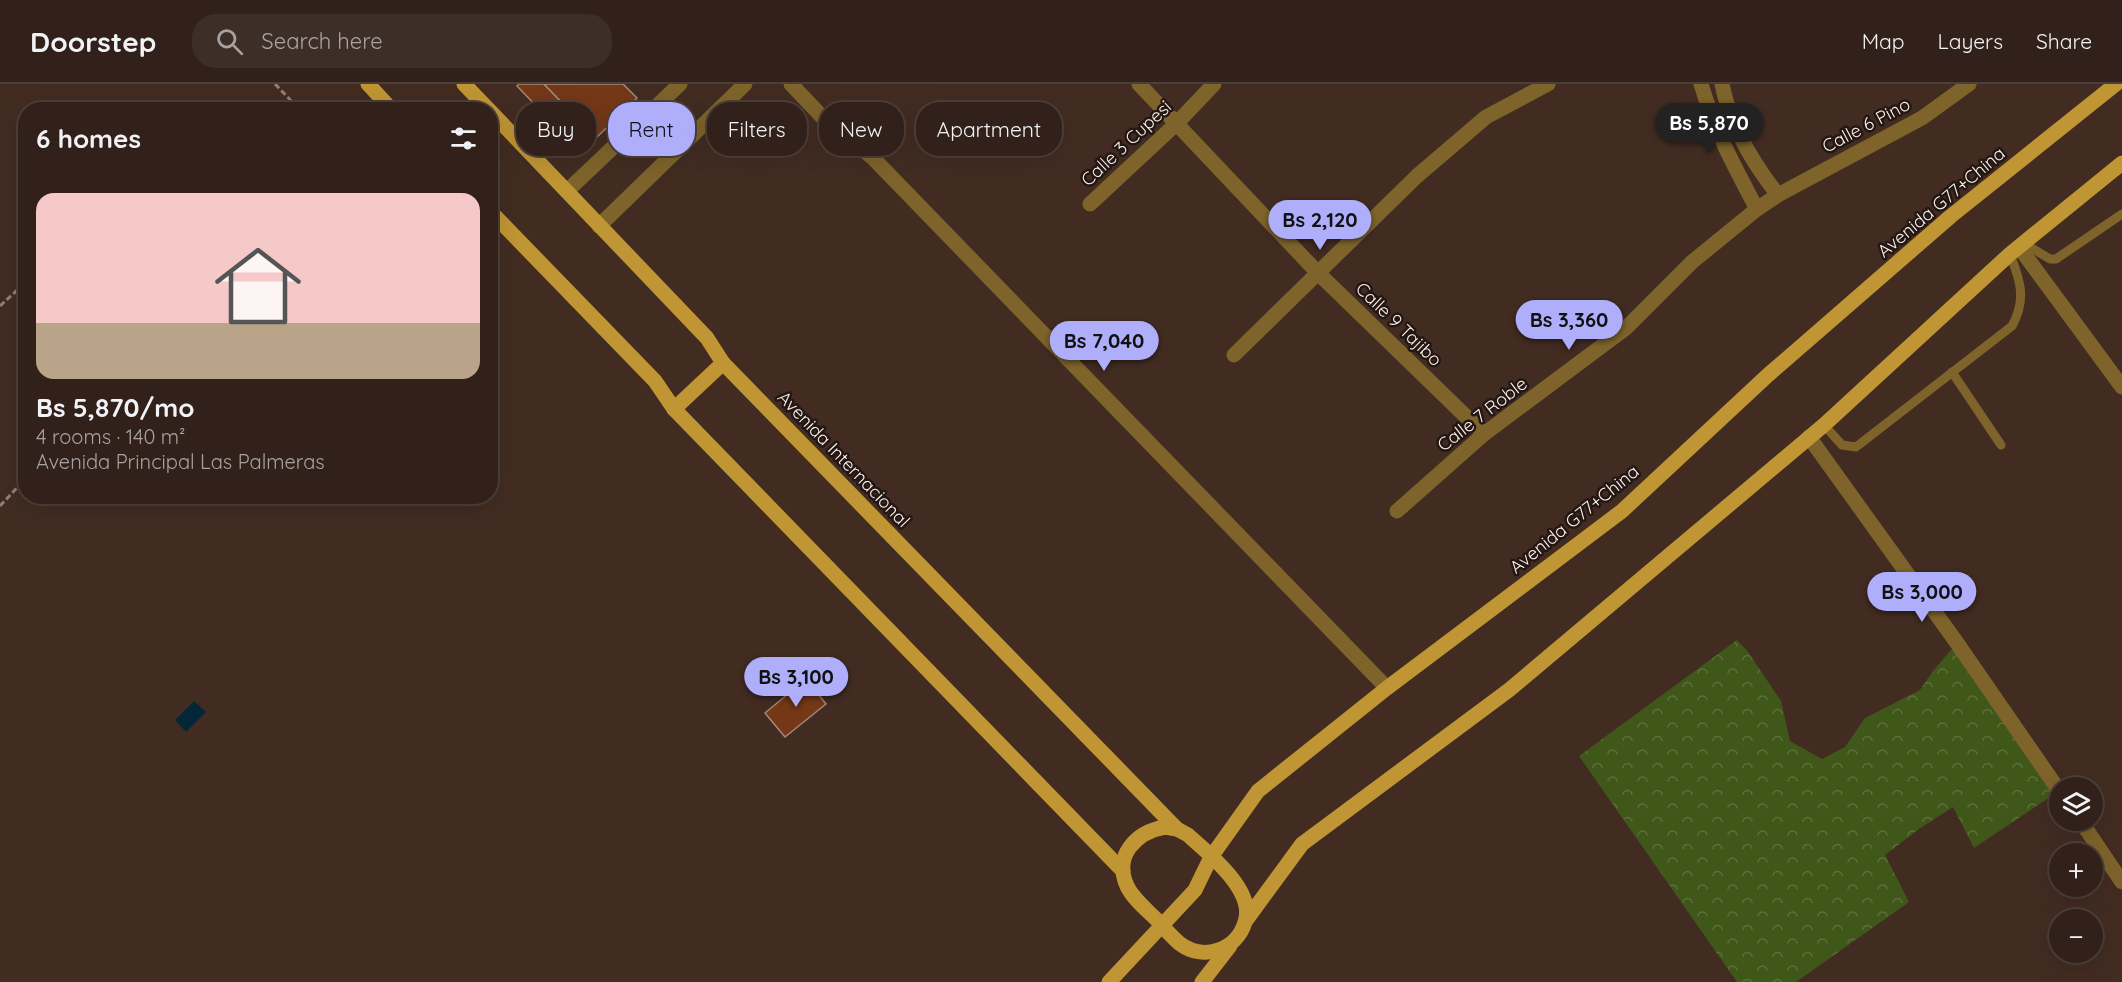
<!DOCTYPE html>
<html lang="en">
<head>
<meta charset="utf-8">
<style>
	:root { --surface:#32211a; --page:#3d2e27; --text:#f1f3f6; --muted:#a8a3a2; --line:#4d3e39; --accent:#aeaefb }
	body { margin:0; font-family:Quicksand,sans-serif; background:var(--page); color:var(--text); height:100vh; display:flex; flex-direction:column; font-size:22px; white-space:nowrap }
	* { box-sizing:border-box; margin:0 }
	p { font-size:20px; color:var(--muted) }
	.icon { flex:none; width:33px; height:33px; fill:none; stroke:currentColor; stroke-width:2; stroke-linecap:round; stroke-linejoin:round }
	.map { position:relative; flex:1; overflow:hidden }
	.sheet { position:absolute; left:18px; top:18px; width:480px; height:402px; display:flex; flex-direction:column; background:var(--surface); border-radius:24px; box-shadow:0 6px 24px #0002,0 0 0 2px var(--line) }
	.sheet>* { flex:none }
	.top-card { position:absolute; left:516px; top:18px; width:570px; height:54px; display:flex; gap:12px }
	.fabs { position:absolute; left:2049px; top:693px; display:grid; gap:12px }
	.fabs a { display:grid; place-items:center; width:54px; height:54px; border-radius:50%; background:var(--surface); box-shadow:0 6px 24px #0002,0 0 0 2px var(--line); font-size:30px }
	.price { position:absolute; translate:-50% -51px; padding:0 14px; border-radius:21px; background:var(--accent); color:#111; font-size:20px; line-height:39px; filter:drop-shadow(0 2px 3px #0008) }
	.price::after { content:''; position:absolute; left:50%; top:36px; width:18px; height:14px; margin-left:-9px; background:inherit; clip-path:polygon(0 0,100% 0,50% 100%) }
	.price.current { background:#222; color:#fff }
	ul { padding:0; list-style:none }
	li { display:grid; align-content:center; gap:12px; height:318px; padding:0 18px }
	li span { display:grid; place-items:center; height:186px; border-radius:18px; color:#555 }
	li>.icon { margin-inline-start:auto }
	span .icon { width:108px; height:108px; fill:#fffc; stroke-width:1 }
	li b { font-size:26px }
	h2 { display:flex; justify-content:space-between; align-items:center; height:72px; padding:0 18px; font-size:26px }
	.tag { padding:0 21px; border-radius:24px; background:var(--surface); box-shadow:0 6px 24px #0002,0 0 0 2px var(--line); font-size:21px; line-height:54px }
	.tag.current { background:var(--accent); color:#111 }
	header { display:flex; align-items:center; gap:36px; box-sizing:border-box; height:84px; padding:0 30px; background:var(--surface); border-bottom:2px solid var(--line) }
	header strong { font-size:28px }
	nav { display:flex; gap:33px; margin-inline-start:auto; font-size:21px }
	.search { width:420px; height:54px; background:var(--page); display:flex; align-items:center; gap:15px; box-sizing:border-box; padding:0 21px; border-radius:24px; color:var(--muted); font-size:22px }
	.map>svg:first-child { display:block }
</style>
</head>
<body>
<header>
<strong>Doorstep</strong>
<div class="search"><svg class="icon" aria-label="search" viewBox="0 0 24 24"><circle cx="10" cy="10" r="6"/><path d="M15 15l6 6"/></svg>Search here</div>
<nav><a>Map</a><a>Layers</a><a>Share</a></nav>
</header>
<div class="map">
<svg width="2122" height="898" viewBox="0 0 2122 898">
	<defs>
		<pattern id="forest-crowns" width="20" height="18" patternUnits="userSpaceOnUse" patternTransform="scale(1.5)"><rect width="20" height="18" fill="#40571a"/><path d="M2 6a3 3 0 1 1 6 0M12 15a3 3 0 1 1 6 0" fill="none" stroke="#5d6f3b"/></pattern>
	</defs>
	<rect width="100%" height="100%" fill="#422c22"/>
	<polygon fill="url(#forest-crowns)" points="1737,556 1748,568 1781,617 1790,657 1822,675 1845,663 1865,634 1920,606 1933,587 1957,559 2059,707 1974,764 1953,723 1919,745 1885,771 1909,818 1796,898 1737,898 1579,672"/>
	<polygon fill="#032736" points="194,617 206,628 186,648 175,636"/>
	<g fill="#753817" stroke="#a2877b" stroke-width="1.5">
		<polygon points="519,0 544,0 586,44 571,58 517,2"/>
		<polygon points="544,0 623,0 637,14 596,54"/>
		<polygon points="806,595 826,620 785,653 765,629"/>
	</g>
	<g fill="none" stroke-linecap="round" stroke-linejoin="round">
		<g stroke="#927f77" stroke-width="3" stroke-dasharray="6 3" stroke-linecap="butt">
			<polyline points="275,0 300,26"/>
			<polyline points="0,222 26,198"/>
			<polyline points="0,422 26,394"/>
		</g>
		<g stroke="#7e642b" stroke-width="9">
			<polyline points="2023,159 2050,175 2056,175 2122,130"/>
			<polyline points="1952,288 2001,361"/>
			<path d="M 1824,341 L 1842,361 L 1856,363 L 2012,242 C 2027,215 2020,196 2010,170"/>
		</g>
		<g stroke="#7e642b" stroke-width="15">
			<polyline points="791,0 826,37 872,73 1387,604"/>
			<polyline points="1139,0 1317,188 1484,350"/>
			<path d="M 1701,0 C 1714,45 1735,84 1757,125"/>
			<path d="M 1722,0 C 1730,41 1752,78 1778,111"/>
			<polyline points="567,107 680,0"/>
			<polyline points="1090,120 1176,40 1214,0"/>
			<polyline points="599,142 745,0"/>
			<polyline points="2019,163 2122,303"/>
			<polyline points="1234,271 1417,92 1486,33 1548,0"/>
			<polyline points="1809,353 1957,559 2060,708"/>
			<polyline points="1397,427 1484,350 1626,244 1692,178 1757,125 1778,111 1922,34 1969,0"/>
			<polyline points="2080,736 2122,798"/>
		</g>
		<g stroke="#c09533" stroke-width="15">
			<polyline points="368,0 392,26"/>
			<polyline points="464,0 489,26"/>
			<polyline points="490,27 707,254 723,279 1177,745"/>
			<polyline points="490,127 655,297 674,325 1123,787"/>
			<polyline points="674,325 723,279"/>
			<path d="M 1165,743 L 1177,745 L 1188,751 C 1209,770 1256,807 1245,838 C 1237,866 1203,878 1179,859 C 1171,852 1164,844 1157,836 C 1147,826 1133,815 1127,802 C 1113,772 1136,748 1165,743 Z"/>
			<polyline points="1247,835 1302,760 1509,606 1824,341 2010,170 2122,79"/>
			<polyline points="1109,898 1195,806 1211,773 1258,707 1387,604 1622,427 1768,291 1951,132 2116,0"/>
			<polyline points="1202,898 1230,862"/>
		</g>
	</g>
	<g text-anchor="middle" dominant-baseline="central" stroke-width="5" stroke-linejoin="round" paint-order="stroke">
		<g font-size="18" fill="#feefe9" stroke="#221713">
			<text transform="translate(1866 41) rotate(-28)">Calle 6 Pino</text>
			<text transform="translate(1126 59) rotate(-43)">Calle 3 Cupesi</text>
			<text transform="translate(1941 118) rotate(-40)">Avenida G77+China</text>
			<text transform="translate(1399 240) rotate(44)">Calle 9 Tajibo</text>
			<text transform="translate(1482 330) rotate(-38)">Calle 7 Roble</text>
			<text transform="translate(844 375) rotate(46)">Avenida Internacional</text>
			<text transform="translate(1574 435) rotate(-39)">Avenida G77+China</text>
		</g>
	</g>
</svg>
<div class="fabs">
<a><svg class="icon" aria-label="layers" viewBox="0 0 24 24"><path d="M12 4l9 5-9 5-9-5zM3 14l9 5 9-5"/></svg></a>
<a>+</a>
<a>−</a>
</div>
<b class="price current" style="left:1709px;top:70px">Bs 5,870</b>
<b class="price" style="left:1320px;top:167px">Bs 2,120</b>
<b class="price" style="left:1569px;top:267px">Bs 3,360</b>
<b class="price" style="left:1104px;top:288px">Bs 7,040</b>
<b class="price" style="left:1922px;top:539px">Bs 3,000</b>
<b class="price" style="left:796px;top:624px">Bs 3,100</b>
<div class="top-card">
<a class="tag">Buy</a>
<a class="tag current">Rent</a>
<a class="tag">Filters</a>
<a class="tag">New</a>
<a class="tag">Apartment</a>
</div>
<section class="sheet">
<h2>6 homes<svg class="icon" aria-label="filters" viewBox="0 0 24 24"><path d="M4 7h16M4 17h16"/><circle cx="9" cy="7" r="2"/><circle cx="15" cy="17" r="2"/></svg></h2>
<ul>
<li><span style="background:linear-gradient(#f6c9c9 70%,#b9a48a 0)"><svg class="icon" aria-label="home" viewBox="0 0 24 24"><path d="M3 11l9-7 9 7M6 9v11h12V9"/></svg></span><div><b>Bs 5,870/mo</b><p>4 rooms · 140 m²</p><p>Avenida Principal Las Palmeras</p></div></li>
</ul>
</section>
</div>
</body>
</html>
